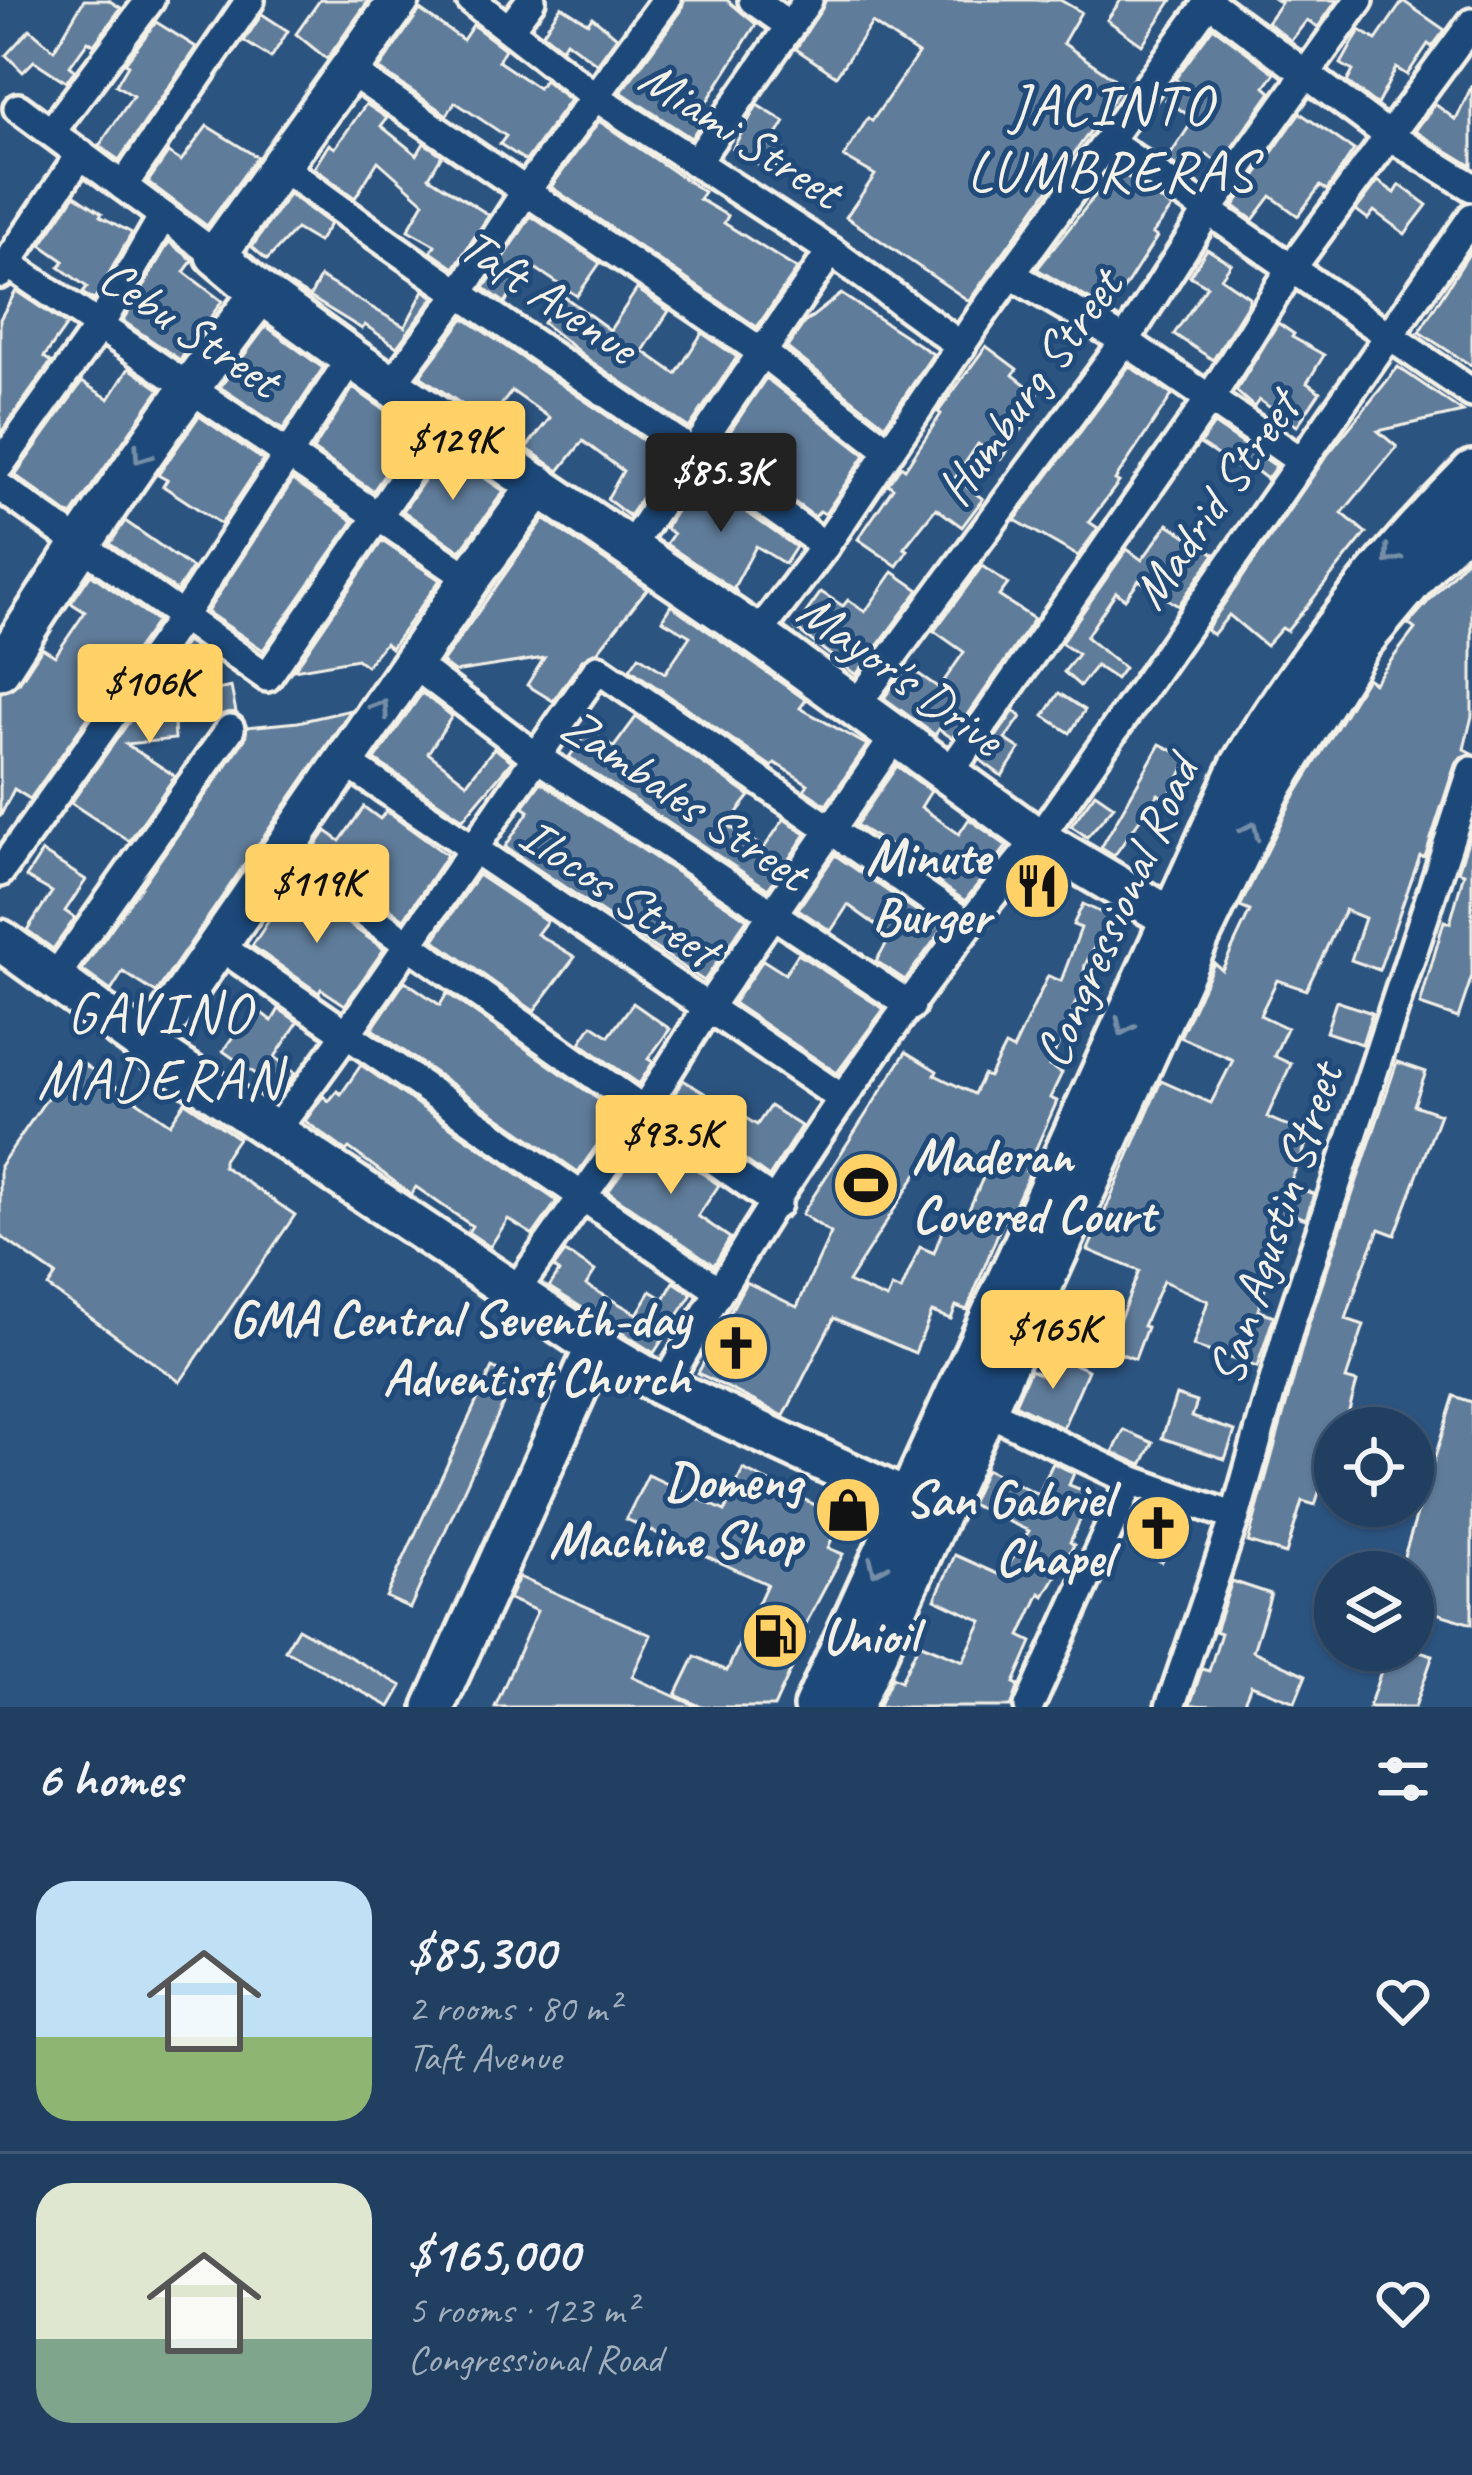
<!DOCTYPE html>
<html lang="en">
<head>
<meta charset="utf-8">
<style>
	:root { --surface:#213f61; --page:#294667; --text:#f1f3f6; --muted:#a2afbd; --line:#3e5876; --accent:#ffd166 }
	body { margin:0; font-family:Caveat,sans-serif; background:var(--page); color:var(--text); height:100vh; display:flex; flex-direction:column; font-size:45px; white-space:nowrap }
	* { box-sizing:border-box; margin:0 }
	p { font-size:39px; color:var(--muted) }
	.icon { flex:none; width:66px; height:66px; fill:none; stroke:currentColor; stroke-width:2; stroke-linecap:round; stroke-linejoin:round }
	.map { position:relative; height:1707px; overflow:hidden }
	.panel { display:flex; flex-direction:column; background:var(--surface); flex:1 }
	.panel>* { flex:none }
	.fabs { position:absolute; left:1314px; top:1407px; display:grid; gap:24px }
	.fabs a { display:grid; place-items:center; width:120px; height:120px; border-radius:50%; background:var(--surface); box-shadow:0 3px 9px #0004,0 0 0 3px var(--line); font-size:60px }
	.price { position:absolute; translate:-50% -102px; padding:0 27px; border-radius:12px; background:var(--accent); color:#111; font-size:39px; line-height:78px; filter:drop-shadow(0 3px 6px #0008) }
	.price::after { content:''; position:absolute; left:50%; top:72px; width:36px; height:27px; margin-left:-18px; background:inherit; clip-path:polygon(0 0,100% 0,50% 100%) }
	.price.selected { background:#222; color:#fff }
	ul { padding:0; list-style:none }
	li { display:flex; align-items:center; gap:36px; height:300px; padding:0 36px }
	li+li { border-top:3px solid var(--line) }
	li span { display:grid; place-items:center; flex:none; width:336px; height:240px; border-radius:36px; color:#555 }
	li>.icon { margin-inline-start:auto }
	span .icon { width:144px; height:144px; fill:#fffc; stroke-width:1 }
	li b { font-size:51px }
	h2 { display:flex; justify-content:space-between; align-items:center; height:144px; padding:0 36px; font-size:51px }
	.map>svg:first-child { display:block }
</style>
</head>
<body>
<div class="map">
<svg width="1472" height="1707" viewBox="0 0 1472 1707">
	<rect width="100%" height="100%" fill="#2c5481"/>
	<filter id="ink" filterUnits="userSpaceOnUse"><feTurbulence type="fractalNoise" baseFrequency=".00833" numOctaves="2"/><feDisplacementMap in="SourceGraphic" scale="24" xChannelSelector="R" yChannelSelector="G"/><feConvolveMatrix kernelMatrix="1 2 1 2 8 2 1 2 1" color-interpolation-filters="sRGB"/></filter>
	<g filter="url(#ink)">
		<g fill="#5e7b9a" stroke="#f4f1e8" stroke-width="3" fill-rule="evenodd">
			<polygon points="84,0 108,0 121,8 94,45 88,41 70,66 75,70 66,82 34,61 23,72 6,55 30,29 54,50"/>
			<polygon points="320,0 369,0 327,59 296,34"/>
			<polygon points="684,0 727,0 756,24 698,116 703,120 691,138 621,92 681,11"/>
			<polygon points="826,0 1060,0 1081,12 1063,43 1123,85 969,301 846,217 875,175 844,157 868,118 872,121 918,54 872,23 836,76 796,49"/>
			<polygon points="1121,0 1172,0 1142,45 1107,20"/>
			<polygon points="1276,0 1337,0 1318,27 1307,20 1291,41 1267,22 1281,3"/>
			<polygon points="1403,1 1445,30 1432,47 1428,44 1407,75 1396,68 1377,105 1347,82 1353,71 1341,64 1360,30 1376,40"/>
			<polygon points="561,6 588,23 592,17 617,37 597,64 566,41 562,48 543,33"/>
			<polygon points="420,10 463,40 473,25 505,49 498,61 538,88 544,80 570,100 526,161 500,144 506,136 455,102 447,115 379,69"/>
			<polygon points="262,14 288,31 271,58 244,41"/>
			<polygon points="156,22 196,47 119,160 99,146 133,96 116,85 128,65 125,63"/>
			<polygon points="1213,27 1275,73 1265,87 1271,92 1220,164 1207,155 1190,176 1167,160 1194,119 1166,100 1179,82 1175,79"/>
			<polygon points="1472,85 1472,166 1415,131 1435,104 1456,120"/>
			<polygon points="366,104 387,118 381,126 417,155 424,143 442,155 429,177 489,215 454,268 431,252 435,245 408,230 424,202 378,161 355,198 314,168 329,144 335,148"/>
			<polygon points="757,105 785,122 772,143 787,152 772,173 733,148"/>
			<polygon points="1300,113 1354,150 1327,190 1320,186 1298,216 1271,196 1253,220 1234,206"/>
			<polygon points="599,121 704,192 699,199 728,216 724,223 797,269 757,327 551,187"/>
			<polygon points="207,126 257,157 207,226 148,182 168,153 181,161"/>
			<polygon points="1116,169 1172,208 1152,234 1157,237 1118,298 1104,290 1096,303 1037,269"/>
			<polygon points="1378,181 1395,193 1400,185 1427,205 1405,234 1374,211 1368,219 1356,210"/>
			<polygon points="289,194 330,224 318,242 296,229 267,260 252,247"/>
			<polygon points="75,195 102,213 100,216 132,233 94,300 82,293 87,287 59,267 64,261 41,245"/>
			<polygon points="531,216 600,263 577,296 529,264 505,303 484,288"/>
			<polygon points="169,242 193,260 184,272 222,301 180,360 123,321"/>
			<polygon points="1207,249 1231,264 1221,278 1249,297 1249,302 1213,360 1174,334 1207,286 1190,276"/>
			<polygon points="1472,249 1472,366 1419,332"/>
			<polygon points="320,277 405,327 424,290 434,297 397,347 365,325 362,329 290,285 310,297"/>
			<polygon points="637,289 669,311 643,351 676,374 702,333 737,357 689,428 589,360 543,323 562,295 610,330"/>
			<polygon points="16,291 67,325 44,357 51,362 0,434 0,319"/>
			<polygon points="841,294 933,354 885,425 787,348 804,323"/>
			<polygon points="464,318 669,458 629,516 607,499 623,471 583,441 559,471 526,448 550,418 512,391 488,422 420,376"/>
			<polygon points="1278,323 1294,334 1292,337 1324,355 1307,383 1320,392 1297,426 1259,400 1254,407 1236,391"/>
			<polygon points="266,326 323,368 283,429 220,387"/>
			<polygon points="986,346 1017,369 1013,375 1038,394 1018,418 1026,423 1001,459 978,444 955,478 983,499 962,527 936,508 904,548 908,550 897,566 858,539 893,488 888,484 901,466 905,469 941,414 938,412"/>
			<polygon points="1129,366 1172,395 1115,480 1119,482 1089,522 1098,528 1078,556 1015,520"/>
			<polygon points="1398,367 1463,412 1378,431 1397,447 1342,513 1366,533 1287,631 1282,628 1266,646 1229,615 1213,635 1206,630 1328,454"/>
			<polygon points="129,368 160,389 71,516 15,475 82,382 109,399"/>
			<polygon points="766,378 865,455 825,514 820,511 815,517 719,448"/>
			<polygon points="353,388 415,431 373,491 313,450"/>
			<polygon points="199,416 263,460 221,524 163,486 167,480 158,475"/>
			<polygon points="1214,424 1276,466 1267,479 1245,462 1240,470 1200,444"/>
			<polygon points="441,456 466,475 471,469 504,491 460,551 403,511"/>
			<polygon points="698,478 796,547 785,564 756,546 734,587 736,591 666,544 673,534 665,528"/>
			<polygon points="293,480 353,521 263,650 207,612"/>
			<polygon points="544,519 647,589 598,651 583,659 553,701 527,685 544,658 454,672 442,663"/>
			<polygon points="125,521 192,568 177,591 110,544"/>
			<polygon points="1168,524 1215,554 1178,606 1139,580 1125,599 1116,592 1086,637 1124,668 1116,679 1096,666 1080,686 1064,672 1078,654 1061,643 1127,549 1142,560"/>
			<polygon points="382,541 440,580 391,648 385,643 366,666 357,659 294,670"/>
			<polygon points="1472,553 1472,716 1464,749 1472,753 1461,757 1455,765 1425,857 1420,856 1379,970 1351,960 1365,918 1345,910 1306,990 1277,980 1260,1015 1287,1028 1274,1056 1291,1064 1267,1117 1310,1136 1289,1185 1314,1194 1306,1219 1289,1213 1258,1310 1274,1316 1257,1367 1193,1346 1208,1301 1163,1281 1143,1326 1147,1327 1135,1359 1108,1349 1139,1271 1088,1250 1161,1081 1211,1103 1233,1060 1180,1037 1214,963 1222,970 1250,911 1240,907 1291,802 1367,678 1374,683 1415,629 1408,624"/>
			<polygon points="982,566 1008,584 999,596 1034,619 952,738 939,729 935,735 884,698 907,666 939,688 964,652 934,631"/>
			<polygon points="893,572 919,590 856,675 795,628 821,592 843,606 848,600 865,612"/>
			<polygon points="91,574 157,621 30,799 14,789 0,817 0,693 19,683 42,648 55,656 85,612 71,603"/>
			<polygon points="671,605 806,700 800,708 867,745 826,805 804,790 808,784 775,763 772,767 630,669 639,656 665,673 690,636 662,620"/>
			<polygon points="186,642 214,661 185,697 231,687 236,712 174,725 175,739 126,744 175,776 129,841 71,803"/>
			<polygon points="422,693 452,716 428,753 467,783 494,748 512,761 463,819 375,760"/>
			<polygon points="1059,693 1085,710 1070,733 1044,716"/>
			<polygon points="351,710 156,993 123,972 111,991 82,970 245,739 247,727 298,722"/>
			<polygon points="1014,711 1021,717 1005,739 1020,749 1002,776 980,760"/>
			<polygon points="636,717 750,796 727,825 764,848 784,819 806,834 768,889 569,757 589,730 614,747"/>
			<polygon points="1160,744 1189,759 1167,800 1158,794 1114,856 1101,848"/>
			<polygon points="897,766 931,791 921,807 959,834 969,819 1007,846 965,901 929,876 932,871 856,825"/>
			<polygon points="541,782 747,919 704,981 505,847 529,811 523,807"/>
			<polygon points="1095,793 1114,806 1087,837 1071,826"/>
			<polygon points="364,807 380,819 386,811 447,855 404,919 311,853 326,831 340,841"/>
			<polygon points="1472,829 1472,976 1458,1018 1420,1005 1444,921 1450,923 1464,873 1458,871"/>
			<polygon points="42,852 86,880 65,911 75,918 53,949 27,930 52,892 26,877"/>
			<polygon points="835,855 943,929 905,980 876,961 891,936 848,905 831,931 798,909"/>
			<polygon points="478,875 547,921 537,934 575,957 534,1011 434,940"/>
			<polygon points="293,884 384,949 345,1005 321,989 319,993 252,946"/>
			<path d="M 1083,904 L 1110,917 L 1085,965 L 1081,990 L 1049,1066 L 1062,1073 L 1050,1098 L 1057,1101 L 1026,1171 L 1030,1172 L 1009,1218 L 1005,1216 L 967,1310 L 956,1306 L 951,1319 L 932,1312 L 915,1353 L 834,1318 L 784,1416 L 698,1373 L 746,1282 L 797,1307 L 831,1233 L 802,1214 L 906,1052 L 937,1071 L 935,1075 L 974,1094 L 983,1075 L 989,1077 L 1005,1046 L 1013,1050 L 1048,976 L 1061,981 L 1081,928 L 1073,925 ZM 934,1147 L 986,1171 L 966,1216 L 950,1210 L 934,1253 L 920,1247 L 901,1291 L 892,1287 L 887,1299 L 848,1282 Z"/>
			<polygon points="798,954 884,1009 837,1073 733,1003 763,960 785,974"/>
			<polygon points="405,981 440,1005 447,993 619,1114 578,1172 372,1029"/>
			<polygon points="1336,1001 1372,1013 1362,1044 1326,1032"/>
			<polygon points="633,1003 670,1029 648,1059 653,1062 639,1084 580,1043 592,1025 609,1036"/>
			<polygon points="279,1009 298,1022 275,1057 295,1073 277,1098 257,1081 260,1077 223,1051 239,1028 244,1031 259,1011 272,1021"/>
			<polygon points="75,1058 170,1124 185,1102 238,1138 223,1160 223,1166 295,1215 180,1382 48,1287 56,1275 0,1236 0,1166"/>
			<polygon points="1397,1062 1426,1072 1414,1105 1440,1114 1395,1235 1379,1229 1362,1271 1346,1319 1364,1325 1346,1379 1357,1382 1344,1428 1335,1428 1335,1469 1327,1467 1315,1505 1302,1501 1286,1554 1248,1542 1308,1326"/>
			<polygon points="361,1065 557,1201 533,1235 508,1219 490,1247 468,1232 472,1226 416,1187 411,1194 349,1148 346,1151 305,1121 323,1096 329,1101 337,1091 341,1094"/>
			<polygon points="683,1080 757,1125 770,1106 801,1126 769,1177 668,1105"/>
			<polygon points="648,1135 719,1185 698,1216 730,1238 714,1265 608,1192"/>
			<polygon points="565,1252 595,1271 586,1285 637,1314 651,1291 664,1299 674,1282 692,1294 654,1353 549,1287 559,1272 554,1267"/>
			<polygon points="1058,1357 1088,1370 1063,1428 1015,1404 1030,1370 1049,1378"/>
			<polygon points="492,1368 515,1378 410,1608 386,1597"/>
			<polygon points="1176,1395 1197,1402 1192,1417 1235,1431 1225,1459 1162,1438"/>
			<polygon points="1454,1396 1472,1402 1472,1624 1413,1606 1413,1572 1399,1572"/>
			<polygon points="1124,1430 1153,1443 1142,1465 1113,1452"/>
			<polygon points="1053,1463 1074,1473 1069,1485 1092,1494 1070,1542 1074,1545 1044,1596 1040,1593 1020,1636 1032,1642 1014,1683 1019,1685 1011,1707 878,1707 892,1677 901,1681 919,1643 963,1661 982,1621 935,1599 955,1555 1002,1576 1029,1531 970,1504 986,1469 1038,1494"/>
			<polygon points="743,1469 841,1518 828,1548 843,1554 802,1631 808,1633 774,1707 702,1707 676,1695 695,1656 727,1671 767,1584 626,1519 648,1475 725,1511"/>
			<polygon points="1148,1505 1185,1518 1162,1562 1128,1546"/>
			<polygon points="519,1577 651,1635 632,1677 698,1707 495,1707 537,1611 509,1599"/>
			<polygon points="1232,1581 1271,1594 1253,1651 1306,1675 1295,1702 1251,1685 1242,1707 1190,1705 1202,1669 1209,1671 1221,1633 1215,1631"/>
			<polygon points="298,1628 402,1686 390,1707 285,1650"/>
			<polygon points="1388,1650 1416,1650 1433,1655 1415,1707 1369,1707"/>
		</g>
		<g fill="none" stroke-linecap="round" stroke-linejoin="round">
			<g stroke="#f4f1e8" stroke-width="36">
				<g id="street">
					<polyline points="471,0 594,96 831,251 961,346"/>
					<polyline points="753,0 790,26"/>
					<polyline points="1209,2 1388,135 1472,187"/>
					<polyline points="509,29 531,0"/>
					<polyline points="350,71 763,353 888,450"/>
					<polyline points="18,108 216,255"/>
					<polyline points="51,132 150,0"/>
					<polyline points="1109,142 1472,393"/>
					<polyline points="696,162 808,0"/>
					<path d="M 280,165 C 457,298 646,415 825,546"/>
					<polyline points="123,186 250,0"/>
					<polyline points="7,263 470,579"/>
					<polyline points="0,274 81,154"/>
					<polyline points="1012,275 1125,341 1301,461"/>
					<polyline points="391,385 459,294 525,192 666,0"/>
					<polyline points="0,465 100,325 163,216"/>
					<polyline points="0,487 267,677 444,420"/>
					<polyline points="630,547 831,251"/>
					<polyline points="757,635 825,546 980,317 1210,0"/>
					<polyline points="412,663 535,756 911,1006"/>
					<polyline points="854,708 1125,341 1208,211 1359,0"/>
					<polyline points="344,761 843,1099"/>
					<polyline points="947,776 1211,397 1291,269 1472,23"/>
					<polyline points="281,854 777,1204"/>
					<polyline points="0,872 182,617 351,358"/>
					<polyline points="218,945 718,1290"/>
					<polyline points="53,980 230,729"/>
					<path d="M 275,1131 C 389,981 488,822 598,669 L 967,924"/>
					<polyline points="514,1293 643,1111 707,1009 894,738"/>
					<path d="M 664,1387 C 770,1197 899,1006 1038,839 L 1472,217"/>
					<polyline points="987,1411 1131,1480 1235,1517"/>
					<polyline points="1029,1707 1131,1480"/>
					<polyline points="1170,1707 1235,1517 1291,1321 1472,771"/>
				</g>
			</g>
			<g stroke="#f4f1e8" stroke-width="48">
				<g id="secondary">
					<polyline points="399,0 216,255 261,293 351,358 757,635 1038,839 1200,935"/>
					<path d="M 0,669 C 82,540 167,414 261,293"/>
					<polyline points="0,940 148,1047 596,1347 664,1387 929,1510"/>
					<polyline points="148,1047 470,579 539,485"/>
					<polyline points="434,1707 596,1347"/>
					<path d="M 814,1707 L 1240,767 C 1306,657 1381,561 1472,471"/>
					<polyline points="852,1707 1200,935 1270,790 1360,644 1433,557 1472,519"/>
				</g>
			</g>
			<use href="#street" stroke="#1f4a7a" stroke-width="27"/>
			<use href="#secondary" stroke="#1f4a7a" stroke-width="39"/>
		</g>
		<defs><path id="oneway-chevron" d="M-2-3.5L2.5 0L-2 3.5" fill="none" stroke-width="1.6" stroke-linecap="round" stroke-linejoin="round" transform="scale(3)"/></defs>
		<g stroke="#748da6">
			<use href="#oneway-chevron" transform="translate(141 455) rotate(125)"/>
			<use href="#oneway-chevron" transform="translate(1391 556) rotate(130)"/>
			<use href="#oneway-chevron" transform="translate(381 708) rotate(-56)"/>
			<use href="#oneway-chevron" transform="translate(1251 830) rotate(-64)"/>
			<use href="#oneway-chevron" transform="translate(1124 1027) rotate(115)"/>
			<use href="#oneway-chevron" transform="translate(877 1567) rotate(114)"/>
		</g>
	</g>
	<defs>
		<g id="restaurant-disc" transform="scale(3.45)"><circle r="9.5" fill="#ffd166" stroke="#1f4a7a"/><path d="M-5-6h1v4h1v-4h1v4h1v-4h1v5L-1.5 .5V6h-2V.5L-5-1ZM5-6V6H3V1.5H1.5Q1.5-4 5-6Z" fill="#111"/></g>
		<g id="stadium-disc" transform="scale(3.45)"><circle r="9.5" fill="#ffd166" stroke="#1f4a7a"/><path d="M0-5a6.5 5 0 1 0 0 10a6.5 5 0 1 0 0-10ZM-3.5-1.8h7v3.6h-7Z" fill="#111"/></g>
		<g id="church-disc" transform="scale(3.45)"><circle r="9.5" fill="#ffd166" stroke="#1f4a7a"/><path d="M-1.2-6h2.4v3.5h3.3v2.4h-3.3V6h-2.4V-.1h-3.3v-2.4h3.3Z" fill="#111"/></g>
		<g id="shop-disc" transform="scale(3.45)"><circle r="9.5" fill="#ffd166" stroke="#1f4a7a"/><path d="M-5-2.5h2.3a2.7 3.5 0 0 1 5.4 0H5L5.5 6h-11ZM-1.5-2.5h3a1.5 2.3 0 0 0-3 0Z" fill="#111"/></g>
		<g id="fuel-disc" transform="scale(3.45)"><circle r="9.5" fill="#ffd166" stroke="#1f4a7a"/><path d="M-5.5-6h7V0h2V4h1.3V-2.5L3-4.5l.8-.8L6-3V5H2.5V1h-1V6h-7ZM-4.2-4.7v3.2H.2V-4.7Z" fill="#111"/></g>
	</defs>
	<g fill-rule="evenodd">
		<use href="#restaurant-disc" x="1037" y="886"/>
		<use href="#stadium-disc" x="866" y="1185"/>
		<use href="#church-disc" x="736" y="1348"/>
		<use href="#shop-disc" x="848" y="1510"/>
		<use href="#church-disc" x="1158" y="1528"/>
		<use href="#fuel-disc" x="775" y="1636"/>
	</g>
	<g text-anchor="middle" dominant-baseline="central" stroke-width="10" stroke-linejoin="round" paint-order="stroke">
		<g font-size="51" fill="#f4f1e8" stroke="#1f4a7a">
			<text transform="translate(741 134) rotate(33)">Miami Street</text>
			<text transform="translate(549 296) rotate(34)">Taft Avenue</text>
			<text transform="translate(190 328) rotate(34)">Cebu Street</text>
			<text transform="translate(1029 387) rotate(-54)">Humburg Street</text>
			<text transform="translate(1215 500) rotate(-55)">Madrid Street</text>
			<text transform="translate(901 674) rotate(36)">Mayor's Drive</text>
			<text transform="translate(685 799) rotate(34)">Zambales Street</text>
			<text transform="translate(619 892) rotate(34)">Ilocos Street</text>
			<text transform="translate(1116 912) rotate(-66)">Congressional Road</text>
			<text transform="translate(1275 1224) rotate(-72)">San Agustin Street</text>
		</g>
		<g font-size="51" font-weight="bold" fill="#f4f1e8" stroke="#1f4a7a" text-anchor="end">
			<text x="990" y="857">Minute<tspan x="990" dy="59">Burger</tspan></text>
			<text x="912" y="1156" text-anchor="start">Maderan<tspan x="912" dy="59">Covered Court</tspan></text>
			<text x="690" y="1319">GMA Central Seventh-day<tspan x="690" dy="59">Adventist Church</tspan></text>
			<text x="802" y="1481">Domeng<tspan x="802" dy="59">Machine Shop</tspan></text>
			<text x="1112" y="1499">San Gabriel<tspan x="1112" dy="59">Chapel</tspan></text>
			<text x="822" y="1636" text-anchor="start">Unioil</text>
		</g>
		<g font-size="57" letter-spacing="3" fill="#f4f1e8" stroke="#1f4a7a">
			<text x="1112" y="105">JACINTO<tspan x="1112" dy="66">LUMBRERAS</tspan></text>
			<text x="160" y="1013">GAVINO<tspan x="160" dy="66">MADERAN</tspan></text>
		</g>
	</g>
</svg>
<div class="fabs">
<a><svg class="icon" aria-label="locate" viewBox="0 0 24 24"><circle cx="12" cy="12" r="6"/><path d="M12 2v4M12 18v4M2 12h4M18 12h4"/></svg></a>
<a><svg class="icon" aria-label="layers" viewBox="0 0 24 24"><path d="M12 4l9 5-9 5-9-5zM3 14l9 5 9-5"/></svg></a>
</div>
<b class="price" style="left:453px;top:503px">$129K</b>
<b class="price selected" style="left:721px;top:535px">$85.3K</b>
<b class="price" style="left:150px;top:746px">$106K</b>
<b class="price" style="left:317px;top:946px">$119K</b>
<b class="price" style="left:671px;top:1197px">$93.5K</b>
<b class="price" style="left:1053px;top:1392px">$165K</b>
</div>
<section class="panel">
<h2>6 homes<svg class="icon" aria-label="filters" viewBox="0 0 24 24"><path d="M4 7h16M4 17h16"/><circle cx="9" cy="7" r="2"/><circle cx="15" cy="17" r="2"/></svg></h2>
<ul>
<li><span style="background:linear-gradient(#bfe0f5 65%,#8fb573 0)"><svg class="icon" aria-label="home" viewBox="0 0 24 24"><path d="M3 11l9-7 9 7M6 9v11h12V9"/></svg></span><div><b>$85,300</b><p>2 rooms · 80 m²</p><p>Taft Avenue</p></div><svg class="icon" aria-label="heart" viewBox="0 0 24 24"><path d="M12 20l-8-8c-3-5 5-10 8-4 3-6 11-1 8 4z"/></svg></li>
<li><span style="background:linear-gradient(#dfe7d0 65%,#7fa58c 0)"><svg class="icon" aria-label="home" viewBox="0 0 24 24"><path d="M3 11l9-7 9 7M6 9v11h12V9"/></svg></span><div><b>$165,000</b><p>5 rooms · 123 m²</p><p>Congressional Road</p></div><svg class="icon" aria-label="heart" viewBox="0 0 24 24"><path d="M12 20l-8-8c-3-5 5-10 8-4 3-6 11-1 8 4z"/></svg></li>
</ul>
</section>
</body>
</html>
